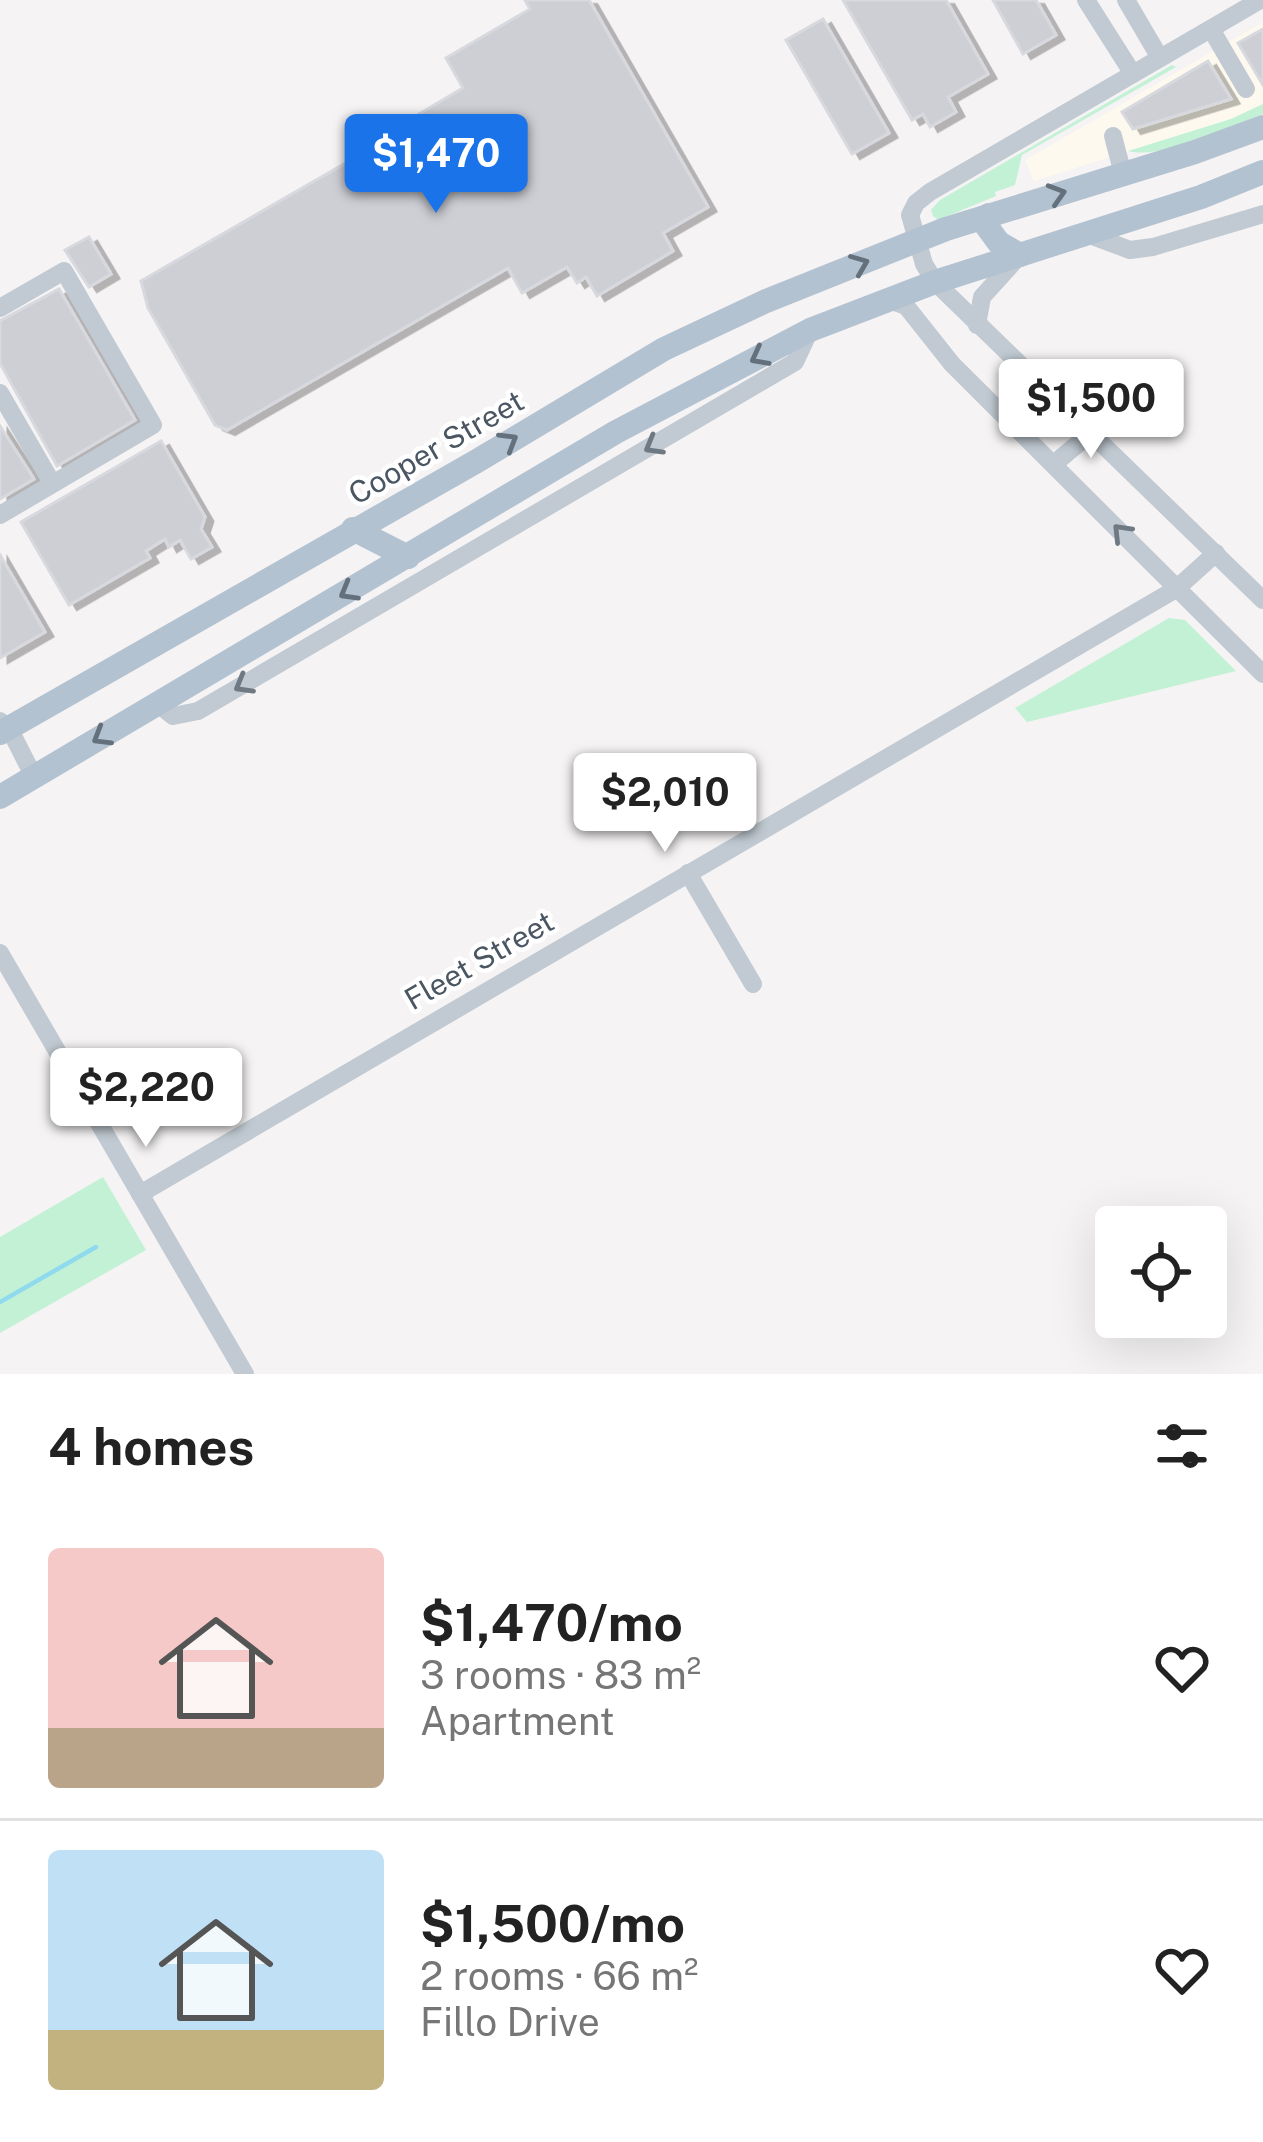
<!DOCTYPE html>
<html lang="en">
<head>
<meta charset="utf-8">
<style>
	:root { --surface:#fff; --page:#f6f6f6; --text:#222; --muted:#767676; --line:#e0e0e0; --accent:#1a73e8 }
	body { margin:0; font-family:"Public Sans",sans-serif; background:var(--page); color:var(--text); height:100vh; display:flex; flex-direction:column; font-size:45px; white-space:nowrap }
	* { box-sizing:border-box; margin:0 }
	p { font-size:39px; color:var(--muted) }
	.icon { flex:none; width:66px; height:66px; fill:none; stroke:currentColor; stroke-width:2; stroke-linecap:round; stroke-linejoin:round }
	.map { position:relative; height:1374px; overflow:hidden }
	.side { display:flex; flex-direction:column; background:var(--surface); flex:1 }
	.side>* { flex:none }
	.controls { position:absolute; left:1095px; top:1206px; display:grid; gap:24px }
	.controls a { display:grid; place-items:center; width:132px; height:132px; border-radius:12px; background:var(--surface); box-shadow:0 12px 48px #0002; font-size:60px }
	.price { position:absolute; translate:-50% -102px; padding:0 27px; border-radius:12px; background:#fff; color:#222; font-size:39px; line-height:78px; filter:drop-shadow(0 3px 6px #0008) }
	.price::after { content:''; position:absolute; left:50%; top:72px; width:36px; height:27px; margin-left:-18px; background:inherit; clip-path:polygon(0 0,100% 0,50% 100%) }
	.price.current { background:var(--accent); color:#fff }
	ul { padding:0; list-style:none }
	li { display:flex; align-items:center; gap:36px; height:300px; padding:0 48px }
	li+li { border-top:3px solid var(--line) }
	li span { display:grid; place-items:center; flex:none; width:336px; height:240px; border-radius:12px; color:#555 }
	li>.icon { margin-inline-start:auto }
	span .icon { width:144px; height:144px; fill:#fffc; stroke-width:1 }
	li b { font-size:51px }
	h2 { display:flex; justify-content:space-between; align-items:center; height:144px; padding:0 48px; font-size:51px }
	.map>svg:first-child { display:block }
</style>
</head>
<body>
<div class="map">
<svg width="1263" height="1374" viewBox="0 0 1263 1374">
	<defs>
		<filter id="shadow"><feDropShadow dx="8" dy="4.5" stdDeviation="0" flood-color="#0004"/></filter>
	</defs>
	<rect width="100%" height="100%" fill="#f5f3f3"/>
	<polygon fill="#fdf9ef" points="1263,22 1263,104 1231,119 1034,181 1025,160"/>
	<g fill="#c3f1d5">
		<polygon points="1172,65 1176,67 1022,155 1015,185 995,192 996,196 938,220 933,216 931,210 940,200"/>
		<path d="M 1263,104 L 1263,114 C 1227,127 1164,160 1128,151 L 1231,119 Z"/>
		<polygon points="1169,618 1185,620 1236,671 1027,722 1015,708"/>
		<polygon points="103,1177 146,1250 0,1333 0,1237"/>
	</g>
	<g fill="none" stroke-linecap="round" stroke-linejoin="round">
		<polyline stroke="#90daee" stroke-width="4.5" points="0,1302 96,1247"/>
	</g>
	<g fill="#cdcfd5" stroke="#d7d9de" stroke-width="3" filter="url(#shadow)">
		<polygon points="525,0 589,0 708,207 663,233 673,251 597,296 586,277 577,283 567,267 522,293 508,268 227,430 215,425 148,308 141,281 422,119 419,114 463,88 446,58 530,9"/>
		<polygon points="843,0 946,0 988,74 948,97 956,112 930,127 923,114 912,120"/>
		<polygon points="993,0 1036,0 1056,35 1023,54"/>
		<polygon points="823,19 889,133 852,154 786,40"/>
		<polygon points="1263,29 1263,85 1238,43"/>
		<polygon points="1208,61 1231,99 1133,129 1122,112"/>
		<polygon points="89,237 111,274 89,287 65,250"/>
		<polygon points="59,289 135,420 57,466 0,363 0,321"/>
		<polygon points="0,426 34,479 0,499"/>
		<polygon points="161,441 205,517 201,529 212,547 191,559 180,540 169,547 165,539 146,551 150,558 69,605 21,522"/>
		<polygon points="0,555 45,632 0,658"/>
	</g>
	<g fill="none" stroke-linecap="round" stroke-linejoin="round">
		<g stroke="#c1cad2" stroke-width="18">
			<polyline points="1086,0 1133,74"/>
			<polyline points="1126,0 1160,58"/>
			<polyline points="1260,0 930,192 916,203 910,215 924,264 935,282 1263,600"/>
			<polyline points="1211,29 1246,89"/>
			<polyline points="1113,136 1123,174"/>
			<polyline points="1087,234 1130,250 1153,247 1263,214"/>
			<polyline points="890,300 906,306 952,364 1263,674"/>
			<polyline points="0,308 64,271 153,425 0,515"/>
			<polyline points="977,325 982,297 1020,255"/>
			<polyline points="0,393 52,483"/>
			<polyline points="1055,463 1092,432"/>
			<polyline points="157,703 173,716 198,711 795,362 810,330"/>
			<polyline points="0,721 9,728 34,777"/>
			<polyline points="688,873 753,984"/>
			<polyline points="0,953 245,1374"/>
			<polyline points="140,1194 1176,589 1216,553"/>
		</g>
		<g stroke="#b3c2d1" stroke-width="24">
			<polyline points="989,215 985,224 999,243 1020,255"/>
			<polyline points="353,529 408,557"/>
			<polyline points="0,733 477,461 664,349 766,301 946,229 1195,152 1263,127"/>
			<polyline points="0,797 616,432 810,330 935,282 1201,197 1263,172"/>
		</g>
	</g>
	<defs><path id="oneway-chevron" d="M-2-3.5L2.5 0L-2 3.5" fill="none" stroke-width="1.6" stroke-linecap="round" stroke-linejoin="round" transform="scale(3)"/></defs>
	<g stroke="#64717d">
		<use href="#oneway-chevron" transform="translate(1057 194) rotate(-17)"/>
		<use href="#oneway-chevron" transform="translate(860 264) rotate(-22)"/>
		<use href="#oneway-chevron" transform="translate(759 357) rotate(152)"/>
		<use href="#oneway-chevron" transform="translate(509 441) rotate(-31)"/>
		<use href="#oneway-chevron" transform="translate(348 592) rotate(150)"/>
		<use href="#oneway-chevron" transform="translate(101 737) rotate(149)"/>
	</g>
	<g stroke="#6e7983">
		<use href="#oneway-chevron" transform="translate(653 446) rotate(150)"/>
		<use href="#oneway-chevron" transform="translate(1121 532) rotate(-134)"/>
		<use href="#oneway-chevron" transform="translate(243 685) rotate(150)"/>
	</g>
	<g text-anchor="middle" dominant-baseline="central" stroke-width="9" stroke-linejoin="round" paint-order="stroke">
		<g font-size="30" fill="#4a5661" stroke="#fff">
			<text transform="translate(436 447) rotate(-30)">Cooper Street</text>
			<text transform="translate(479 960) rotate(-30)">Fleet Street</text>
		</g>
	</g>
</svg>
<div class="controls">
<a><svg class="icon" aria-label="locate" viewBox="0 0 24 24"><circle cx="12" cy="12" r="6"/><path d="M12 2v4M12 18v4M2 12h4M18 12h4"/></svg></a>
</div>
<b class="price current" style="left:436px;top:216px">$1,470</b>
<b class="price" style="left:1091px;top:461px">$1,500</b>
<b class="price" style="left:665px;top:855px">$2,010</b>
<b class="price" style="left:146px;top:1150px">$2,220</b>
</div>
<section class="side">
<h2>4 homes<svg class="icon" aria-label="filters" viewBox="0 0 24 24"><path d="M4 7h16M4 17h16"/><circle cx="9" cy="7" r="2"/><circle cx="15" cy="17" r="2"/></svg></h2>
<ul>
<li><span style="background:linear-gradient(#f6c9c9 75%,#b9a48a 0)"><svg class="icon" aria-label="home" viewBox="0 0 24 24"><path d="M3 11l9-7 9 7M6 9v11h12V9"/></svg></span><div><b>$1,470/mo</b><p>3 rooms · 83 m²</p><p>Apartment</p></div><svg class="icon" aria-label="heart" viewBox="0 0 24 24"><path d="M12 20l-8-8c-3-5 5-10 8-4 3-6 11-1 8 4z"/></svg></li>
<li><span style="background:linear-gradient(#bfe0f5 75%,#c2b280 0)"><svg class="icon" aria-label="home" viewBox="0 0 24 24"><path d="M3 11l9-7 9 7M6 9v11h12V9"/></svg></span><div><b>$1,500/mo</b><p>2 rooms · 66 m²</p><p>Fillo Drive</p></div><svg class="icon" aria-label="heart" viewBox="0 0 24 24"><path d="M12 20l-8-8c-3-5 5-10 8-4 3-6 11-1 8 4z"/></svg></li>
</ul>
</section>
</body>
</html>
